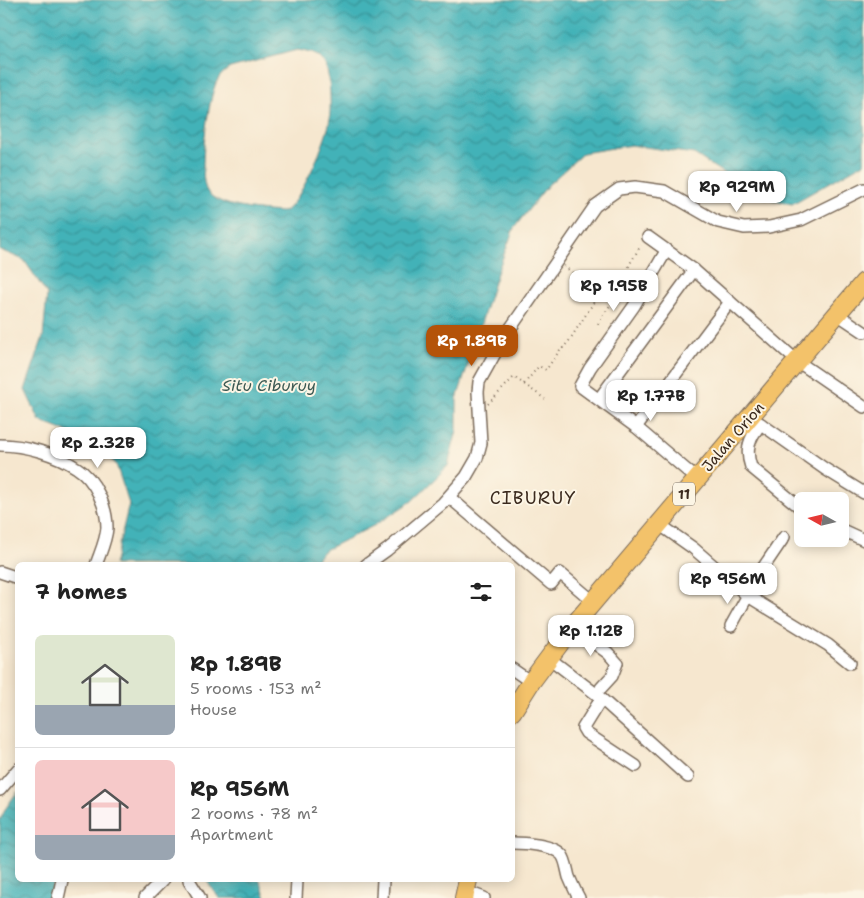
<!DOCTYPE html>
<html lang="en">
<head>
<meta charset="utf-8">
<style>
	:root { --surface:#fff; --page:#f6f6f6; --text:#222; --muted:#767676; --line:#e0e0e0; --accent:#b45309 }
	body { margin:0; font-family:"Shantell Sans",sans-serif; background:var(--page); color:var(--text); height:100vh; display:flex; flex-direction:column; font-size:19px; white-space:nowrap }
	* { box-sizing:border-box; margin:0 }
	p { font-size:16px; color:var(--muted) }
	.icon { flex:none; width:28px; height:28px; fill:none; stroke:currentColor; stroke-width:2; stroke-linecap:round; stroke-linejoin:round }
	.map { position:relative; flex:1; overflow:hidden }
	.panel { position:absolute; left:15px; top:562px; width:500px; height:320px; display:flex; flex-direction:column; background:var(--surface); border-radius:8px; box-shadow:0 2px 12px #0003 }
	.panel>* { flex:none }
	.needle { width:32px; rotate:278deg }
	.fabs { position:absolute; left:794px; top:492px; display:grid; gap:10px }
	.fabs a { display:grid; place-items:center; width:55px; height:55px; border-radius:8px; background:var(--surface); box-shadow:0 2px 12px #0003; font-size:25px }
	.price { position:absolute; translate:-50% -42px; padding:0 11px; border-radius:10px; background:#fff; color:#222; font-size:16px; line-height:32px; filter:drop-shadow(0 1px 2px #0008) }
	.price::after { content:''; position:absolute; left:50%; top:30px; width:15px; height:11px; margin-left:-8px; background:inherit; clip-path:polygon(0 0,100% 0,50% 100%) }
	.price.active { background:var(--accent); color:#fff }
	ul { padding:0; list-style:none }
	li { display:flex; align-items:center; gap:15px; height:125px; padding:0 20px }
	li+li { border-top:1px solid var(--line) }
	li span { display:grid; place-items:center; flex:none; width:140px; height:100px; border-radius:8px; color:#555 }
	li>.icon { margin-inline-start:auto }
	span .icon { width:60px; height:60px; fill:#fffc; stroke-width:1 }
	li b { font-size:21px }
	h2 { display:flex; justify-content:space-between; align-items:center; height:60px; padding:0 20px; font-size:21px }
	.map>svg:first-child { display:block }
</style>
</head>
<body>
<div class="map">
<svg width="864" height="898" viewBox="0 0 864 898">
	<defs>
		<pattern id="water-waves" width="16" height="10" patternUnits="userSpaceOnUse" patternTransform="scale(1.25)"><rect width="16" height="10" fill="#42b2b8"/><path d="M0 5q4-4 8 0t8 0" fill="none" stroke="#389195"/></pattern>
	</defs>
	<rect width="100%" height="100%" fill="#fcf5e5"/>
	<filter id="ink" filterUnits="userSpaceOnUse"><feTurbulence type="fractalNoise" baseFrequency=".02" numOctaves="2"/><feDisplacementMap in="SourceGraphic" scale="10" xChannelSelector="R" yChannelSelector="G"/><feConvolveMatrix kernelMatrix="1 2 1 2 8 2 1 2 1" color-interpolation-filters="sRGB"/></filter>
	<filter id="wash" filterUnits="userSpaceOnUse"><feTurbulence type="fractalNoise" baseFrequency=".0096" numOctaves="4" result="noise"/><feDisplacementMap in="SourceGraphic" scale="20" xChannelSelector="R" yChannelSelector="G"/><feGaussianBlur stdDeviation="1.12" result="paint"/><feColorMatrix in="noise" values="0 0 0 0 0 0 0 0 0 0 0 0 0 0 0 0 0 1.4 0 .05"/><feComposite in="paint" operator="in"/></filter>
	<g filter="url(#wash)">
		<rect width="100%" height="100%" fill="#f6e7cf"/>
		<g fill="url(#water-waves)" stroke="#3e6e6b" fill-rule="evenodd">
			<path d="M 0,0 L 864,0 L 864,163 L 792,204 L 760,197 L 694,154 L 631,145 L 583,153 L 548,185 L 514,228 L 497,273 L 457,399 L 457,430 L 448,466 L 412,501 L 375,525 L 323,551 L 313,565 L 114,565 L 129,504 L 116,464 L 92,442 L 40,421 L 25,390 L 43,337 L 47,294 L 24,260 L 0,250 ZM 297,50 C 306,52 318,53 324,63 C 331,74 331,110 329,124 C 326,141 299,206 283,212 C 265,211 217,208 207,191 C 197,176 208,98 217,81 C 220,75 224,72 230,68 Z"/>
			<polygon points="17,792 18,880 55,880 50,894 47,898 0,898 0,820 6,808"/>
			<polygon points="206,880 260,880 266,898 219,898"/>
		</g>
	</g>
	<g filter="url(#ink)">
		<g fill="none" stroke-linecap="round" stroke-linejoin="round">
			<g stroke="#7c6c5c" stroke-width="14">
				<g id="minor">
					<polyline points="648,237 694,270 797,361 864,407"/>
					<polyline points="666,251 634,306 590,368 580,386 636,427 697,479"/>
					<polyline points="837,314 864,332"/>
					<polyline points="599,399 694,270"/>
					<polyline points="751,417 825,469 864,493"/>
					<path d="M 761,424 C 749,438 745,450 751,467 L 802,509"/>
					<polyline points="636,427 730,302"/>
					<path d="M 0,445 C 25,445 56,454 77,468 C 95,479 107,507 107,528 C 106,541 100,553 96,565"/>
					<polyline points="449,497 551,584 560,573 594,602"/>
					<polyline points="659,524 693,548 748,596 828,645 850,663"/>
					<polyline points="840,529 864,540"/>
					<polyline points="366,565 387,550 443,503 466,477 477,458 481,443 478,392 479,382 503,339 595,206 619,189 635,187 664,191 718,222 744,228 769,227 801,220 864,189"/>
					<polyline points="0,572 18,578"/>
					<polyline points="731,626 763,568 784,537"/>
					<polyline points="572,627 608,653 617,663 612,676 601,688"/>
					<polyline points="549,658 596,694 688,777"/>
					<polyline points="512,669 531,682"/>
					<polyline points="601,699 583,728 586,733 636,766"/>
					<polyline points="0,790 18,769"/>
					<path d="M 512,843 C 524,843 554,845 562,855 C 566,860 567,870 569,877 C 572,884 575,891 579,898"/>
					<polyline points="189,880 200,898"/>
					<polyline points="465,891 484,898"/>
					<polyline points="58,898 62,880"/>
					<polyline points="145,898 163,880"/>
					<polyline points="296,898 297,880"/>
					<polyline points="382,898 383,880"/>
				</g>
			</g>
			<g stroke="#7c6c5c" stroke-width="20">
				<g id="highway">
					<polyline points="512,712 531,682 572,627 864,282"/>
					<polyline points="464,898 468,880"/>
				</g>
			</g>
			<g stroke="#7c6c5c" stroke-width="2" stroke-dasharray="1 4" stroke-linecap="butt">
				<polyline points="564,266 585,283 614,299"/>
				<polyline points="598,324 614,299 631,262 641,245"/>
				<polyline points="524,384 539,366 546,370 562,347 563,348 569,341 601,291"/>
				<polyline points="488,404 514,377 545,399"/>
			</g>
			<use href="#minor" stroke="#fff" stroke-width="11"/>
			<use href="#highway" stroke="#f3c26a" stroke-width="18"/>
		</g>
	</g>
	<g text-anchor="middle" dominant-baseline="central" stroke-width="4" stroke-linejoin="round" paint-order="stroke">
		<rect fill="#fcf5e5" stroke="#75675a" stroke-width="1" x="673" y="482.5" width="22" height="23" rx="4"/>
		<g font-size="14" font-weight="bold" fill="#3b2a1e">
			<text x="684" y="494">11</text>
		</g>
		<g font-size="15" fill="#3b2a1e" stroke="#fcf5e5">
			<text transform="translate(733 437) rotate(-49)">Jalan Orion</text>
		</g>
		<g font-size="16" font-style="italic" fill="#3d5a54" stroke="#fcf5e5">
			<text x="269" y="385">Situ Ciburuy</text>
		</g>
		<g font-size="18" letter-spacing="1" fill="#3b2a1e" stroke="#fcf5e5">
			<text x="533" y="498">CIBURUY</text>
		</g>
	</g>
</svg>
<div class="fabs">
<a><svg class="needle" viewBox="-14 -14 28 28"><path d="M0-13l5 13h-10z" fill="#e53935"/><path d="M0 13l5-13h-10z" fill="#767676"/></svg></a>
</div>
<b class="price" style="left:737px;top:213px">Rp 929M</b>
<b class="price" style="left:614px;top:312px">Rp 1.95B</b>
<b class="price active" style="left:472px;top:367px">Rp 1.89B</b>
<b class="price" style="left:651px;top:422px">Rp 1.77B</b>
<b class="price" style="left:98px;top:469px">Rp 2.32B</b>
<b class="price" style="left:728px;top:605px">Rp 956M</b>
<b class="price" style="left:591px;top:657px">Rp 1.12B</b>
<section class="panel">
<h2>7 homes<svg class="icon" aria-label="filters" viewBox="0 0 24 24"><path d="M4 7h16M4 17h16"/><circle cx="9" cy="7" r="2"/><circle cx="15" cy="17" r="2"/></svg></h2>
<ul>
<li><span style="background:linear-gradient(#dfe7d0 70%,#9aa5b1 0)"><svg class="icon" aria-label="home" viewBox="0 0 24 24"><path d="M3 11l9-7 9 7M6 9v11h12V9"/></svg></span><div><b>Rp 1.89B</b><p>5 rooms · 153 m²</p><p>House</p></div></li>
<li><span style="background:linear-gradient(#f6c9c9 75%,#9aa5b1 0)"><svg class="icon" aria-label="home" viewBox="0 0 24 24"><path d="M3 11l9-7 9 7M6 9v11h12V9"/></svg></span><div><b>Rp 956M</b><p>2 rooms · 78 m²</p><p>Apartment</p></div></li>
</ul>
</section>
</div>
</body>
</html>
